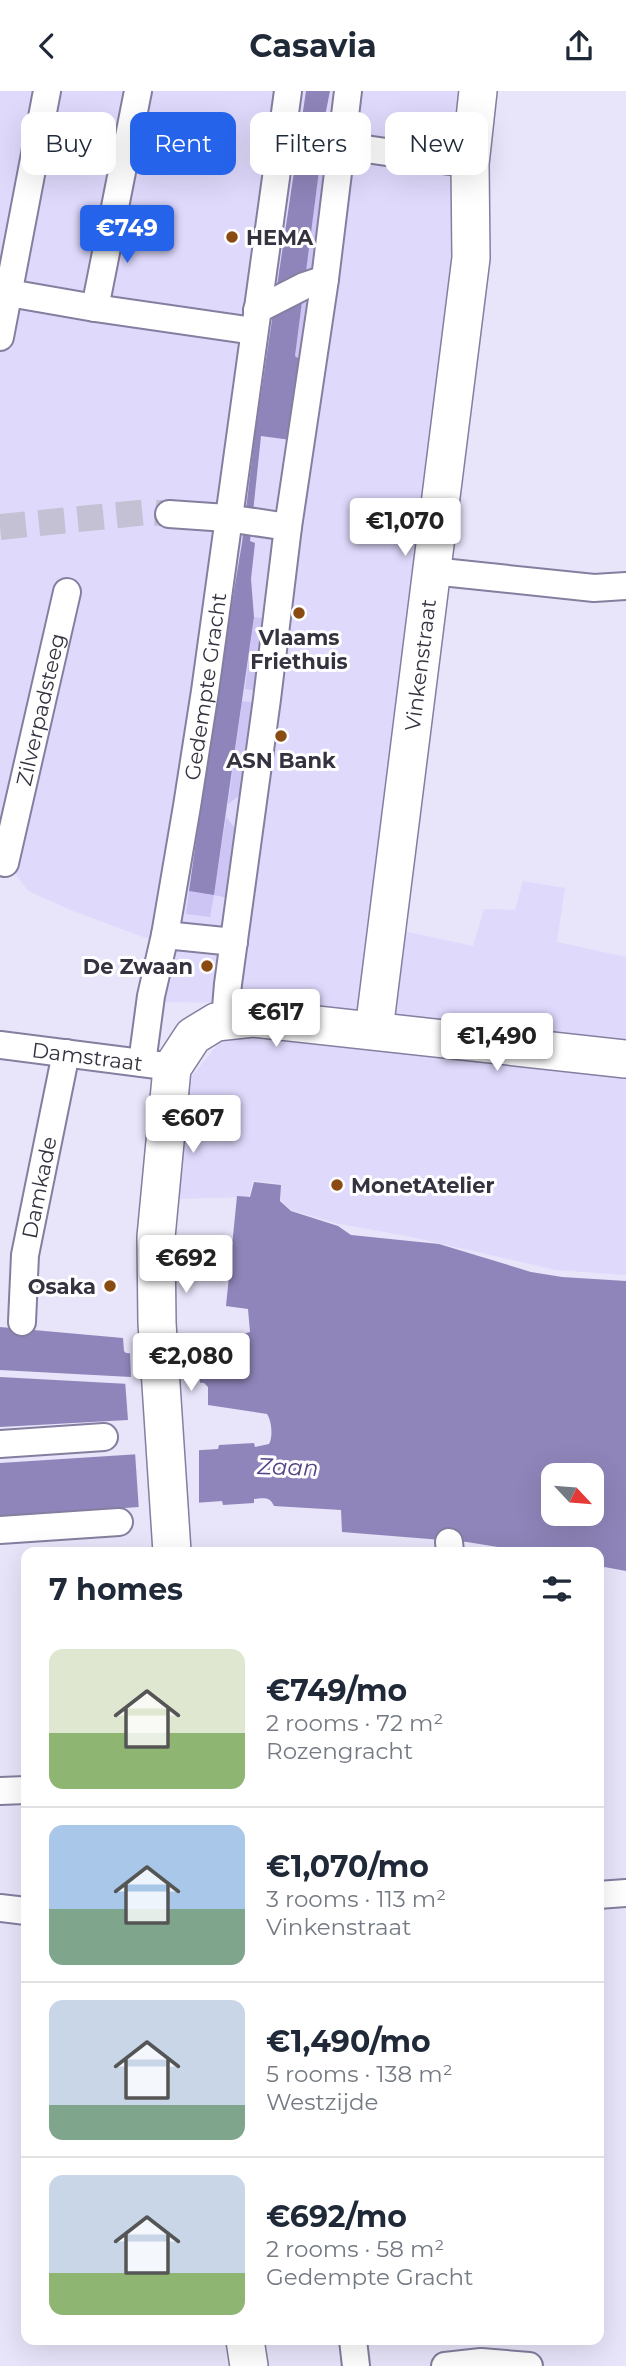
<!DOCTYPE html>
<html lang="en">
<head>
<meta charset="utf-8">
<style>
	:root { --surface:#fff; --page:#f6f6f7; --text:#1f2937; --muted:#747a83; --line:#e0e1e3; --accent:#2563eb }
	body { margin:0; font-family:Montserrat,sans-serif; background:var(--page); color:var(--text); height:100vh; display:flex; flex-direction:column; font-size:26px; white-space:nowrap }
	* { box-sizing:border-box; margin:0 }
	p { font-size:23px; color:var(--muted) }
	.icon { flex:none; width:38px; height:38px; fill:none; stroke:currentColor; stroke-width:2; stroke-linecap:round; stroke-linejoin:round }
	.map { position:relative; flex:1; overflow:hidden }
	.side { position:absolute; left:21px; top:1456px; width:583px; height:798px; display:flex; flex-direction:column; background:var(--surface); border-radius:14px; box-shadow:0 7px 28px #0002 }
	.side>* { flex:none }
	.guide { position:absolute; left:21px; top:21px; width:584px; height:63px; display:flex; gap:14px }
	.needle { width:46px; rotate:116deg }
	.buttons { position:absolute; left:541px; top:1372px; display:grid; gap:14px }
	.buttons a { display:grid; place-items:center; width:63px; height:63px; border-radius:14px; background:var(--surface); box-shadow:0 7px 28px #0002; font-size:35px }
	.price { position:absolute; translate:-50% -60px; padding:0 16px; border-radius:7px; background:#fff; color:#222; font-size:23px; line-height:46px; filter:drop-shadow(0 2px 4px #0008) }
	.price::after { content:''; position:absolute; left:50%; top:42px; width:21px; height:16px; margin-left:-10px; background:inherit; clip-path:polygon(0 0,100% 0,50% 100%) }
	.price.current { background:var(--accent); color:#fff }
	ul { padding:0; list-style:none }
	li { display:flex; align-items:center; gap:21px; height:175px; padding:0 28px }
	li+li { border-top:2px solid var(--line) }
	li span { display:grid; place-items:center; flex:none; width:196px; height:140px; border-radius:14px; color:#555 }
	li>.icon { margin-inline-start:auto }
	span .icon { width:84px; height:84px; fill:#fffc; stroke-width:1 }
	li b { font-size:30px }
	h2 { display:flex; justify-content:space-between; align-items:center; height:84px; padding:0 28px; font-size:30px }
	.tag { padding:0 24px; border-radius:14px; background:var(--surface); box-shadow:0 7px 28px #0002; font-size:24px; line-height:63px }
	.tag.current { background:var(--accent); color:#fff }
	header { display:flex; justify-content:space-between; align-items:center; height:91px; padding:0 28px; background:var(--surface); font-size:32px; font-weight:700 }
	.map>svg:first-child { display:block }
</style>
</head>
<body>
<header><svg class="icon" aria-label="back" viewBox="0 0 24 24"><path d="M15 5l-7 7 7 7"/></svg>Casavia<svg class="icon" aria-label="share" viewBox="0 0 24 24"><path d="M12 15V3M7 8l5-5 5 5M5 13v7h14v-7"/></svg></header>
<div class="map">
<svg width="626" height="2275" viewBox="0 0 626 2275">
	<rect width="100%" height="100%" fill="#e8e4fa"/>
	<g fill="#dfd9fc">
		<polygon points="0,0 465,0 451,210 365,921 237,912 159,911 165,854 73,820 28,800 0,762"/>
		<polygon points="523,790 565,797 557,851 626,866 626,1184 556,1179 412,1146 335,1132 291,1119 281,1109 281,1093 253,1090 249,1106 173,1108 178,1002 228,941 380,954 398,839 473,855 484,818 515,819"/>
	</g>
	<g fill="#cdc5f4">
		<polygon points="319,80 333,82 319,176 305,184"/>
		<polygon points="318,195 306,273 295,265 303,202"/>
		<polygon points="254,526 268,528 258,600 245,598"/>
		<polygon points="242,610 257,612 244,701 228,713"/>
		<polygon points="226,726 239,742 229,807 214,804 210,826 186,823 189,800 214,803"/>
	</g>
	<g fill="#9085ba" fill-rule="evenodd">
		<polygon points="306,0 330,0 325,25 323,25 315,79 319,80 295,265 306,273 298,350 261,345 250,450 255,452 251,488 254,526 214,804 189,800 217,601 242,452 255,343"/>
		<path d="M 254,1091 L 281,1094 L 280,1110 L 291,1120 L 338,1135 L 351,1144 L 439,1153 L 531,1181 L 562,1186 L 626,1190 L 626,1480 L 599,1475 L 598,1461 L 528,1461 L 467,1451 L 342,1441 L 341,1419 L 274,1415 C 270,1405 263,1407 254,1408 L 254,1412 L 223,1414 L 222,1410 L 0,1426 L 0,1372 L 218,1358 L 219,1354 L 254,1352 L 255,1356 L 269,1353 C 273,1347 272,1330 267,1323 L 208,1314 L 208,1296 L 204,1292 L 130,1286 L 125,1289 L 128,1329 L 0,1336 L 0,1236 L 123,1247 L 124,1260 L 126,1262 L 203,1268 L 205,1266 L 205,1253 L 250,1241 L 248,1218 L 226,1215 L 237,1105 L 250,1106 ZM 553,1384 L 592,1384 L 592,1423 L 553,1423 Z"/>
	</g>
	<g fill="#e8e4fa">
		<polygon points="130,1262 200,1268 200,1295 130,1289 129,1293 0,1286 0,1279 131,1286"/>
		<polygon points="199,1356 199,1416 139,1420 135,1361"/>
	</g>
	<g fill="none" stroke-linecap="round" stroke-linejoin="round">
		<polyline stroke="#c4c1d5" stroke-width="26" stroke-dasharray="26 13" stroke-linecap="butt" points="0,436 149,421 169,423"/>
		<g stroke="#847e9f" stroke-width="30">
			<g id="street">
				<polyline points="282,46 470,73"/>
				<polyline points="9,202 95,217 138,0"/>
				<polyline points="95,217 254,240"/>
				<polyline points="257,219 304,195 325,188"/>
				<polyline points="0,246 47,0"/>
				<polyline points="169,423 227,427 288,436"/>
				<polyline points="432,480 594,497 626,495"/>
				<path id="s1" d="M 0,770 L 5,772 L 67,501"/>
				<polyline points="165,844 234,851"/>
				<polyline points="225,929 228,893 267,608 288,436 325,188 348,0"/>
				<path id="s2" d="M 0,954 L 157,974"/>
				<path id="s3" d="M 142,972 L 151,905 L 165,844 L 187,715 L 205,600 L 288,0"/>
				<path id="s4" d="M 22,1231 L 25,1164 L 66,962"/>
				<polyline points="0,1353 104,1346"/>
				<polyline points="0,1439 119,1431"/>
				<polyline points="449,1451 450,1461"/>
				<polyline points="0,1700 26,1699"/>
				<polyline points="598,1804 626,1802"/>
				<polyline points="0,1817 26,1820"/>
				<polyline points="353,2249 356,2275"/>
				<polyline points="445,2275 481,2271 529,2275"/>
			</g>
		</g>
		<g stroke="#847e9f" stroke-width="40">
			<g id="secondary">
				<path id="s5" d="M 374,939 L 471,167 L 470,73 L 478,0"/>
				<polyline points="172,1461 157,1232 156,1146 172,977 193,945 216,931 253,927 626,968"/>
				<polyline points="245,2249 249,2275"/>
			</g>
		</g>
		<use href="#street" stroke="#fff" stroke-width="26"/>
		<use href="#secondary" stroke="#fff" stroke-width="37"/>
	</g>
	<g fill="#8a4b12" stroke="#fff" stroke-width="2.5">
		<circle cx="232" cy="146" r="7"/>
		<circle cx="299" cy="522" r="7"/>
		<circle cx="281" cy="645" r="7"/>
		<circle cx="207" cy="875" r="7"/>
		<circle cx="337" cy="1094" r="7"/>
		<circle cx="110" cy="1195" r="7"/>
	</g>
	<g text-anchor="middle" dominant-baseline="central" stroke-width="6" stroke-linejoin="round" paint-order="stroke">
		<g font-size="21" font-weight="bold" fill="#363341" stroke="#fff" text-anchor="start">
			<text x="246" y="146">HEMA</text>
			<text x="299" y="546" text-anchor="middle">Vlaams<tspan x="299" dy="24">Friethuis</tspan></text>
			<text x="281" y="669" text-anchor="middle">ASN Bank</text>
			<text x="193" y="875" text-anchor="end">De Zwaan</text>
			<text x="351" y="1094">MonetAtelier</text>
			<text x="96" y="1195" text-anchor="end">Osaka</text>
		</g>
		<g font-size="21" fill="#363341" stroke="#fff">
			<text stroke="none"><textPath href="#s5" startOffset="368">Vinkenstraat</textPath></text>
			<text stroke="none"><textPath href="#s3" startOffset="382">Gedempte Gracht</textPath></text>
			<text stroke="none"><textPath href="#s1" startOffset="163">Zilverpadsteeg</textPath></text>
			<text stroke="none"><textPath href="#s2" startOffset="88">Damstraat</textPath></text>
			<text stroke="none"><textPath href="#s4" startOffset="136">Damkade</textPath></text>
		</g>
		<g font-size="23" font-style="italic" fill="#554487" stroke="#fff">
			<text transform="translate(288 1376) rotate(2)">Zaan</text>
		</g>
	</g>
</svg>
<div class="buttons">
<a><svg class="needle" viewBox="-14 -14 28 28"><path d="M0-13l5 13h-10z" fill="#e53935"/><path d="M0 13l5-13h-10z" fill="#747a83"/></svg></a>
</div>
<b class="price current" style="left:127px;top:174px">€749</b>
<b class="price" style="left:405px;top:467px">€1,070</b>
<b class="price" style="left:276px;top:958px">€617</b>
<b class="price" style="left:497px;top:982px">€1,490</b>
<b class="price" style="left:193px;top:1064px">€607</b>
<b class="price" style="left:186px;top:1204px">€692</b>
<b class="price" style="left:191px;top:1302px">€2,080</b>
<div class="guide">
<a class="tag">Buy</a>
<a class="tag current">Rent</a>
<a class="tag">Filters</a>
<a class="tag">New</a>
</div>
<section class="side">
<h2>7 homes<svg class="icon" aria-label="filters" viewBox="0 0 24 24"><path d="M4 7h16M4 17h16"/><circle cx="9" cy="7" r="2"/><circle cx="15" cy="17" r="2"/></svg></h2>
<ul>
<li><span style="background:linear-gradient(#dfe7d0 60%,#8fb573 0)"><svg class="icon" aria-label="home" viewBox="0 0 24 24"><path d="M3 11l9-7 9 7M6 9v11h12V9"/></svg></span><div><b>€749/mo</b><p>2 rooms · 72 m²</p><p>Rozengracht</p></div></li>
<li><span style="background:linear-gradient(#a9c7e8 60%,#7fa58c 0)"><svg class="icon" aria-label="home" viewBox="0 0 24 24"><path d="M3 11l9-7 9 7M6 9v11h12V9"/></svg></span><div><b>€1,070/mo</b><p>3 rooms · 113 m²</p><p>Vinkenstraat</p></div></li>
<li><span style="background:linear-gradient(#c9d6e8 75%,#7fa58c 0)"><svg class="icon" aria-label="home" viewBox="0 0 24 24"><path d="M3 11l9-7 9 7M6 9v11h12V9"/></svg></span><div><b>€1,490/mo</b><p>5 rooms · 138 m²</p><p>Westzijde</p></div></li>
<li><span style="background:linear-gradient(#c9d6e8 70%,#8fb573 0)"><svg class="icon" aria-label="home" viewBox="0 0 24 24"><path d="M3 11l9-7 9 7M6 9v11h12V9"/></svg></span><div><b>€692/mo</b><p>2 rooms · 58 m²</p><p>Gedempte Gracht</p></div></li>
</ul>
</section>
</div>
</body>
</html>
